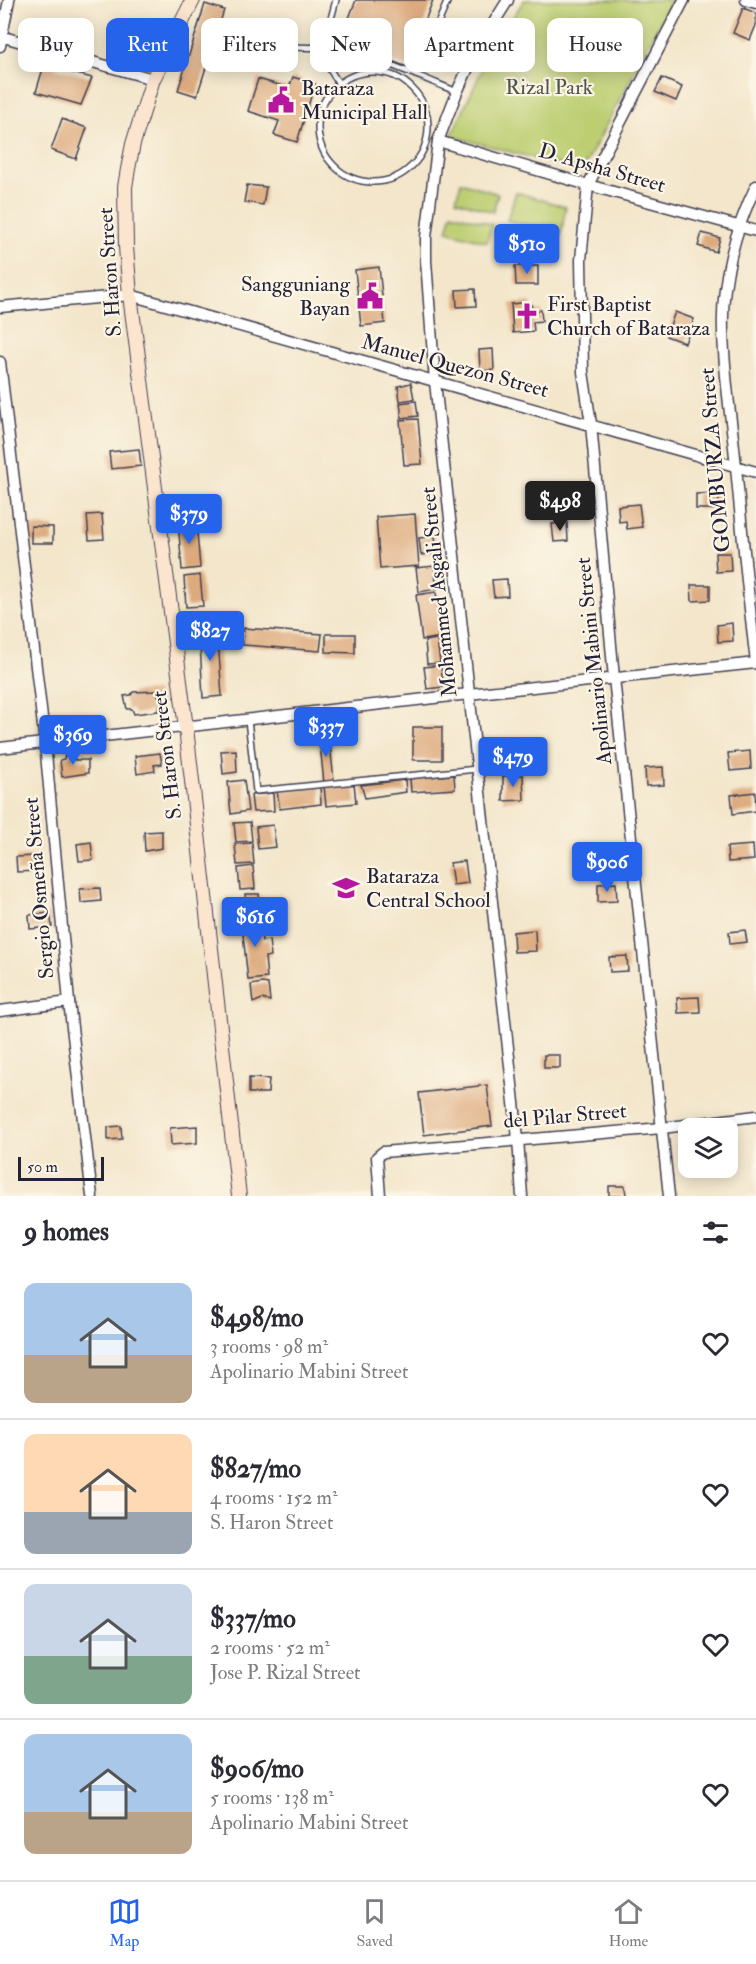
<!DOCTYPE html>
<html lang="en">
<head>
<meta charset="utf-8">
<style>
	:root { --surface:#fff; --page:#f7f7f7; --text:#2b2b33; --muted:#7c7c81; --line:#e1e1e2; --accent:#2563eb }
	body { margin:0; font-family:"IM FELL Double Pica",serif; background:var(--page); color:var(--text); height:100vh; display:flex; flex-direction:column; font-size:22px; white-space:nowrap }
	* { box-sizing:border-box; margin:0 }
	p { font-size:20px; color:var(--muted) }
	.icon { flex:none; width:33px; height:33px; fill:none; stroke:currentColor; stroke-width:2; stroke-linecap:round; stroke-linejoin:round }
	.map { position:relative; height:1196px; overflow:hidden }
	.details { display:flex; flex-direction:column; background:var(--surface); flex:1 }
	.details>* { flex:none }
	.top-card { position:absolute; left:18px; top:18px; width:720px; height:54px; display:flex; gap:12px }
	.buttons { position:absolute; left:678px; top:1118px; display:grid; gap:12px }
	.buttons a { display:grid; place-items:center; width:60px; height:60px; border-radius:12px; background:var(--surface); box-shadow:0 3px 15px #0003; font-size:30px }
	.scale { position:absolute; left:18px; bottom:15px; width:86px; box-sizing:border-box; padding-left:6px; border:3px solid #22223b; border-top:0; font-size:16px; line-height:21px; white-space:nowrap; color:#22223b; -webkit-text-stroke:4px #fcf5e5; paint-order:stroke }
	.price { position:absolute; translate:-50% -51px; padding:0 14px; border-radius:6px; background:var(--accent); color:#fff; font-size:20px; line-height:39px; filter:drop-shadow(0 2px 3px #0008) }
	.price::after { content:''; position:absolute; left:50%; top:36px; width:18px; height:14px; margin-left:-9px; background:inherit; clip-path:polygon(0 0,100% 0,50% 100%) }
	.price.active { background:#222; color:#fff }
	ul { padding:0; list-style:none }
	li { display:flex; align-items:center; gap:18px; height:150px; padding:0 24px }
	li+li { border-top:2px solid var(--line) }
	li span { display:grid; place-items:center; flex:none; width:168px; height:120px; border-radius:12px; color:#555 }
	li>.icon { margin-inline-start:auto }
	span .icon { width:72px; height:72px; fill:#fffc; stroke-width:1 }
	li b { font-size:26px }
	h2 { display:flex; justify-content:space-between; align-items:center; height:72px; padding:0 24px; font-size:26px }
	.tag { padding:0 21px; border-radius:12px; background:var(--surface); box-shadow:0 3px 15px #0003; font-size:21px; line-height:54px }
	.tag.active { background:var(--accent); color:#fff }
	.tabs { display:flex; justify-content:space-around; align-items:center; height:84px; border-top:2px solid var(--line); background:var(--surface); font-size:16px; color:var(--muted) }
	.tabs a { display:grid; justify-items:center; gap:3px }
	.tabs .active { color:var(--accent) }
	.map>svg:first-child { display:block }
</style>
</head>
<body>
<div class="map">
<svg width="756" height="1196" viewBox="0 0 756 1196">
	<rect width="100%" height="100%" fill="#fcf5e5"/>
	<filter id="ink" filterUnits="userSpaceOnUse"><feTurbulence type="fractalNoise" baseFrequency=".0167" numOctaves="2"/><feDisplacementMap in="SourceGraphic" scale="12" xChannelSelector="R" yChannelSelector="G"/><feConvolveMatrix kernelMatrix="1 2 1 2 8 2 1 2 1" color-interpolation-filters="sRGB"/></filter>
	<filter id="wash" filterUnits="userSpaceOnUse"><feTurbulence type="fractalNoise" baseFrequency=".008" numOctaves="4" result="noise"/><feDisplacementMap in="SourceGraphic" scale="24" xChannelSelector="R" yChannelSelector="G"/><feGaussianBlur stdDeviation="1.35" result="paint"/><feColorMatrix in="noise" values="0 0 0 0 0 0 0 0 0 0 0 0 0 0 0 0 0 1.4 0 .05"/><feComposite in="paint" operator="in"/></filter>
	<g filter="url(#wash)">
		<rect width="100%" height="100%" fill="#f3e6cb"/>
		<g fill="#bcce71" stroke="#6f7856" stroke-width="1.5">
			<polygon points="524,0 672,0 582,171 451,136 490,53"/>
			<polygon points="461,182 498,194 493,212 456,200"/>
			<polygon points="516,192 566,207 561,235 507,220"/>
			<polygon points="452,213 492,224 487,242 447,231"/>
		</g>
		<g id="blocks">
			<g fill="#ddaa7e">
				<polygon points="356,0 433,0 407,67 340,41"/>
				<polygon points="205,4 224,10 197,96 178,90"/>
				<polygon points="743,8 756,13 756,25 750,40 733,33"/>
				<polygon points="44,65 92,78 81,105 36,92"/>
				<polygon points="293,77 315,84 297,142 274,135 279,121 248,111 258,79 289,88"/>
				<polygon points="662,78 682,87 676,101 655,92"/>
				<polygon points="62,119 87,128 76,159 51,150"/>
				<polygon points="247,185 266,187 263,205 244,202"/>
				<polygon points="702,233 720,238 716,252 698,246"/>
				<polygon points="515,266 538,266 538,285 516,285"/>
				<polygon points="379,267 385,323 361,326 355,270"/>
				<polygon points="475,289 476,306 457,307 456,290"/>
				<polygon points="531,302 532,311 541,310 542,321 533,322 534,331 513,333 511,304"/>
				<polygon points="675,312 694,319 685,343 666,336"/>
				<polygon points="493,349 494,370 480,371 479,350"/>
				<polygon points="411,383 414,399 400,401 398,386"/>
				<polygon points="416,401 418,416 402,418 400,403"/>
				<polygon points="418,419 422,464 404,465 400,420"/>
				<polygon points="139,449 141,466 111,469 109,452"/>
				<polygon points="562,483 564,504 548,506 546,484"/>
				<polygon points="719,493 719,509 696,509 696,494"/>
				<polygon points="639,504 642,527 627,529 626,521 619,522 618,506"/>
				<polygon points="102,514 104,539 89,540 87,515"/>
				<polygon points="415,514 419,566 380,569 376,517"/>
				<polygon points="196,520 200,568 182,570 178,521"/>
				<polygon points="567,522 568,541 554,542 552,524"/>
				<polygon points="31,526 53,527 53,543 31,543"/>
				<polygon points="435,536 437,553 421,555 419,538"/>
				<polygon points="715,553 730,553 731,571 716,572"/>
				<polygon points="434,566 437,589 419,592 416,568"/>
				<polygon points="200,575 203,606 186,607 184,577"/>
				<polygon points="507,579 508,596 494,597 492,580"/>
				<polygon points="691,585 710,585 710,600 692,601"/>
				<polygon points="436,592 442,637 422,640 416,595"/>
				<polygon points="732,623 733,641 718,642 717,625"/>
				<polygon points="217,625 222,696 203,698 199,626"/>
				<polygon points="244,628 322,634 320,651 243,645"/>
				<polygon points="326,634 355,634 355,653 326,652"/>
				<polygon points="437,639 440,663 427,664 425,641"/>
				<polygon points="441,665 443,687 427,689 424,667"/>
				<polygon points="156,691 163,705 158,707 158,711 134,714 132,709 127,709 124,696 131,695 133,692"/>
				<rect x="413" y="727" width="29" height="33"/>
				<polygon points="329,734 334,781 324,783 319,735"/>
				<polygon points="236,750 237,772 223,774 221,751"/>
				<polygon points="750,751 751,769 730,771 728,753"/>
				<polygon points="73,753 75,760 88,760 88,773 62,777 60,760 64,759 65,755 69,756"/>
				<polygon points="160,753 162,764 154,765 155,771 137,774 135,756"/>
				<polygon points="663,767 664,785 646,786 645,768"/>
				<polygon points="454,775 455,789 411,792 410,778"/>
				<polygon points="523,775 524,800 503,801 503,776"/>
				<polygon points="244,780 248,811 231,814 228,782"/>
				<polygon points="405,780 406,792 365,798 361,785"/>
				<polygon points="354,783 356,803 326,806 324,786"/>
				<polygon points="320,786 321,804 280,809 277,791"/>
				<polygon points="755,792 756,811 733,814 731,795"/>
				<polygon points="273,793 274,811 253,812 251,795"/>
				<polygon points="250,822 252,841 236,842 234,823"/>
				<polygon points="273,825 276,847 258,849 256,827"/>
				<polygon points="162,831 162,848 145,851 144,832"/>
				<polygon points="91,842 93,860 79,861 77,844"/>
				<polygon points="252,843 254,864 237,865 235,844"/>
				<polygon points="753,845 754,860 728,862 727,847"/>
				<polygon points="36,856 36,871 17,872 16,857"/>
				<polygon points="465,861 468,883 453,885 450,863"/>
				<polygon points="253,866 255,889 240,890 238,868"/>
				<polygon points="616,883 617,901 598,902 598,884"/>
				<polygon points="100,888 101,901 81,903 80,889"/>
				<polygon points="245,894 259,894 261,910 246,912"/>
				<polygon points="50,913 52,927 30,929 29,915"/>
				<polygon points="259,914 262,941 269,940 271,956 265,957 267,978 248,980 241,916"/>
				<polygon points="535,930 536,951 514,952 513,932"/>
				<polygon points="745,930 747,942 730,944 729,932"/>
				<polygon points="627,956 628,971 610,972 609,957"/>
				<polygon points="262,983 268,984 270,1001 262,999 253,1003 251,985"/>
				<polygon points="699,997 700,1012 678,1013 677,998"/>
				<rect x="544" y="1055" width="16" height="13"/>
				<polygon points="249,1078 269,1079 268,1093 249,1093"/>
				<polygon points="487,1085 492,1126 424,1135 419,1093"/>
				<polygon points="121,1126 122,1139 108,1140 108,1127"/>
				<polygon points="197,1126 197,1143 171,1145 170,1128"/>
				<polygon points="609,1186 625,1186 626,1196 609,1196"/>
			</g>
		</g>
	</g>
	<g filter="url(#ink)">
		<use href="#blocks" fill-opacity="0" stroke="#413f51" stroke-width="1.5"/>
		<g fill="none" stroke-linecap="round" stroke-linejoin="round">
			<g stroke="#413f51" stroke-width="8">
				<g id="lane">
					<polyline points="336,0 322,52 324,60 339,84"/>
					<path d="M 248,48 C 273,48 298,46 322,48 C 367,52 416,75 457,92"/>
					<circle cx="373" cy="127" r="55"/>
					<polyline points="416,75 448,0"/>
					<polyline points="248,720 256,791 477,769"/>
				</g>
			</g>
			<g stroke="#413f51" stroke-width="13">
				<g id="street">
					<polyline points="508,0 476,51 457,92 438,141 426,237 426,261 435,382 518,1139 522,1196"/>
					<polyline points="746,0 756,3"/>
					<polyline points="0,36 153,79"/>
					<polyline points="0,46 9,0"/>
					<polyline points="438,141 588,185 756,231"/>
					<path d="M 756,186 C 735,229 721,283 723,331 C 724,377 732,422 736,467 C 742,532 748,597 756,662"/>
					<polyline points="0,307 130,295 756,472"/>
					<polyline points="0,362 45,743 69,1002 92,1196"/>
					<polyline points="0,748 469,694 756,663"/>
					<polyline points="0,1011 69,1002"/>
					<polyline points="380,1196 377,1157 383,1152 662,1128 756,1116"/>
					<polyline points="669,1196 614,678 591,424 583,372 581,260 588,185 684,0"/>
				</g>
			</g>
			<g stroke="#413f51" stroke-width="16">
				<polyline id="secondary" points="193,0 153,79 133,144 128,169 125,187 126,247 130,295 186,728 239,1196"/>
			</g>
			<use href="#lane" stroke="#fff" stroke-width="5"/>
			<use href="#street" stroke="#fff" stroke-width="10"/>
			<use href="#secondary" stroke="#fce5cf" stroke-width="14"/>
		</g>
	</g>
	<defs>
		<g id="civic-bare" transform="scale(2.07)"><path d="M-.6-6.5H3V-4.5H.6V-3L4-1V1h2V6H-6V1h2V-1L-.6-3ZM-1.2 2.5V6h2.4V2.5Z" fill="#b5179e" stroke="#fcf5e5" stroke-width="2.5" paint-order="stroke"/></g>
		<g id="church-bare" transform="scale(2.07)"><path d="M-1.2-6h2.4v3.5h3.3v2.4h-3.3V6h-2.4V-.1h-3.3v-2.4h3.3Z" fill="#b5179e" stroke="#fcf5e5" stroke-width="2.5" paint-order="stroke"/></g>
		<g id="school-bare" transform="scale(2.07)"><path d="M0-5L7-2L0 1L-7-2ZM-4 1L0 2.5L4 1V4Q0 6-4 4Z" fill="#b5179e" stroke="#fcf5e5" stroke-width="2.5" paint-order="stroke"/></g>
	</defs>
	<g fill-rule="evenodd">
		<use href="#civic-bare" x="281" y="100"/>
		<use href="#civic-bare" x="370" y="296"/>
		<use href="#church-bare" x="527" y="316"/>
		<use href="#school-bare" x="346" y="888"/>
	</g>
	<g text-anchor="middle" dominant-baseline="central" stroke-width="4.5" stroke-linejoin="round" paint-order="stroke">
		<g font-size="21" fill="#50564b" stroke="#fcf5e5">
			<text x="549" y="87">Rizal Park</text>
		</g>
		<g font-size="21" fill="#22223b" stroke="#fcf5e5" text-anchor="start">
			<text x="301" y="88">Bataraza<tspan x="301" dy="24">Municipal Hall</tspan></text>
			<text x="350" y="284" text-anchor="end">Sangguniang<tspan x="350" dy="24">Bayan</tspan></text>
			<text x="547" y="304">First Baptist<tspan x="547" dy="24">Church of Bataraza</tspan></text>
			<text x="366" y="876">Bataraza<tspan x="366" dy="24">Central School</tspan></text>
		</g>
		<g font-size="21" fill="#22223b" stroke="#fcf5e5">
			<text transform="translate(602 168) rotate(16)">D. Apsha Street</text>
			<text transform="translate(110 272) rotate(-94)">S. Haron Street</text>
			<text transform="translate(455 366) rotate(15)">Manuel Quezon Street</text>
			<text transform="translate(715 460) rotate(-95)">GOMBURZA Street</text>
			<text transform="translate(439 592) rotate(-96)">Mohammed Asgali Street</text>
			<text transform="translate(594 661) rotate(-96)">Apolinario Mabini Street</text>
			<text transform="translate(167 755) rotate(-97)">S. Haron Street</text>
			<text transform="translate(39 888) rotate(-95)">Sergio Osmeña Street</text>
			<text transform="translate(565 1116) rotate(-5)">del Pilar Street</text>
		</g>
	</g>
</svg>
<div class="buttons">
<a><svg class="icon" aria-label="layers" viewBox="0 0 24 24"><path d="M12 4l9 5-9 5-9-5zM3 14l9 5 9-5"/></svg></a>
</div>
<div class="scale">50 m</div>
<b class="price" style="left:527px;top:275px">$510</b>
<b class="price active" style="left:560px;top:532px">$498</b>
<b class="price" style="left:189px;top:545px">$379</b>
<b class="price" style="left:210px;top:662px">$827</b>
<b class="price" style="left:326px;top:758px">$337</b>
<b class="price" style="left:73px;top:766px">$369</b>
<b class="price" style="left:513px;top:788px">$479</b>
<b class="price" style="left:607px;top:893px">$906</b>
<b class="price" style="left:255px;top:948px">$616</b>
<div class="top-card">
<a class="tag">Buy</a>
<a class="tag active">Rent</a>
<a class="tag">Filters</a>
<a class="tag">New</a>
<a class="tag">Apartment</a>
<a class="tag">House</a>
</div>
</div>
<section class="details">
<h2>9 homes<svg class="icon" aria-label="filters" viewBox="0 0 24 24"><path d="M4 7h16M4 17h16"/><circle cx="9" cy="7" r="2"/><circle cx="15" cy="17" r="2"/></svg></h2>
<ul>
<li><span style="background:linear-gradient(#a9c7e8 60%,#b9a48a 0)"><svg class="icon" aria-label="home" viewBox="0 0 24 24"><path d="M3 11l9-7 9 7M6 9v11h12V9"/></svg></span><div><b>$498/mo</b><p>3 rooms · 98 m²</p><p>Apolinario Mabini Street</p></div><svg class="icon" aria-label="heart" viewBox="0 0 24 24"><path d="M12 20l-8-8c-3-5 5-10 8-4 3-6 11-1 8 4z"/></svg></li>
<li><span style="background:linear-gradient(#ffd9b3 65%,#9aa5b1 0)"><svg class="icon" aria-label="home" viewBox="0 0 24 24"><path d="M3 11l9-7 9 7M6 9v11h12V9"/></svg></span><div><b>$827/mo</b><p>4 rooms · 152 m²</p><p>S. Haron Street</p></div><svg class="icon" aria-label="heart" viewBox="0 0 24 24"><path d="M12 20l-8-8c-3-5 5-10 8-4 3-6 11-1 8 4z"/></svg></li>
<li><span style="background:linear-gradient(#c9d6e8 60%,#7fa58c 0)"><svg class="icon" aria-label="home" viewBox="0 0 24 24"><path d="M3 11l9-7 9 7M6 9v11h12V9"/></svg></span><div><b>$337/mo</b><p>2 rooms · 52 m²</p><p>Jose P. Rizal Street</p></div><svg class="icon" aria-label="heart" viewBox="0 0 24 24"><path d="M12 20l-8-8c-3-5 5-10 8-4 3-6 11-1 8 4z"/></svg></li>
<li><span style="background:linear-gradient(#a9c7e8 65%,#b9a48a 0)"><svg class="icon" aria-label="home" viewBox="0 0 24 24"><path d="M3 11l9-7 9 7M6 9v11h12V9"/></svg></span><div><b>$906/mo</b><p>5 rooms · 138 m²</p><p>Apolinario Mabini Street</p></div><svg class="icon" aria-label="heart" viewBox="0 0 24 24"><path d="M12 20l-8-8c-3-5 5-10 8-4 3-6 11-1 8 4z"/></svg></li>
</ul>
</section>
<nav class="tabs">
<a class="active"><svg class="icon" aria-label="map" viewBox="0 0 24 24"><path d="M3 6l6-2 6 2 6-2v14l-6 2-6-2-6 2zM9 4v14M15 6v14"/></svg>Map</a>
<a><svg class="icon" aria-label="saved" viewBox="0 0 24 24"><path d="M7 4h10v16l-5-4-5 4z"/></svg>Saved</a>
<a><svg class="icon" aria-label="home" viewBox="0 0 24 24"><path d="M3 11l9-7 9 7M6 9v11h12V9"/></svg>Home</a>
</nav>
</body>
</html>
